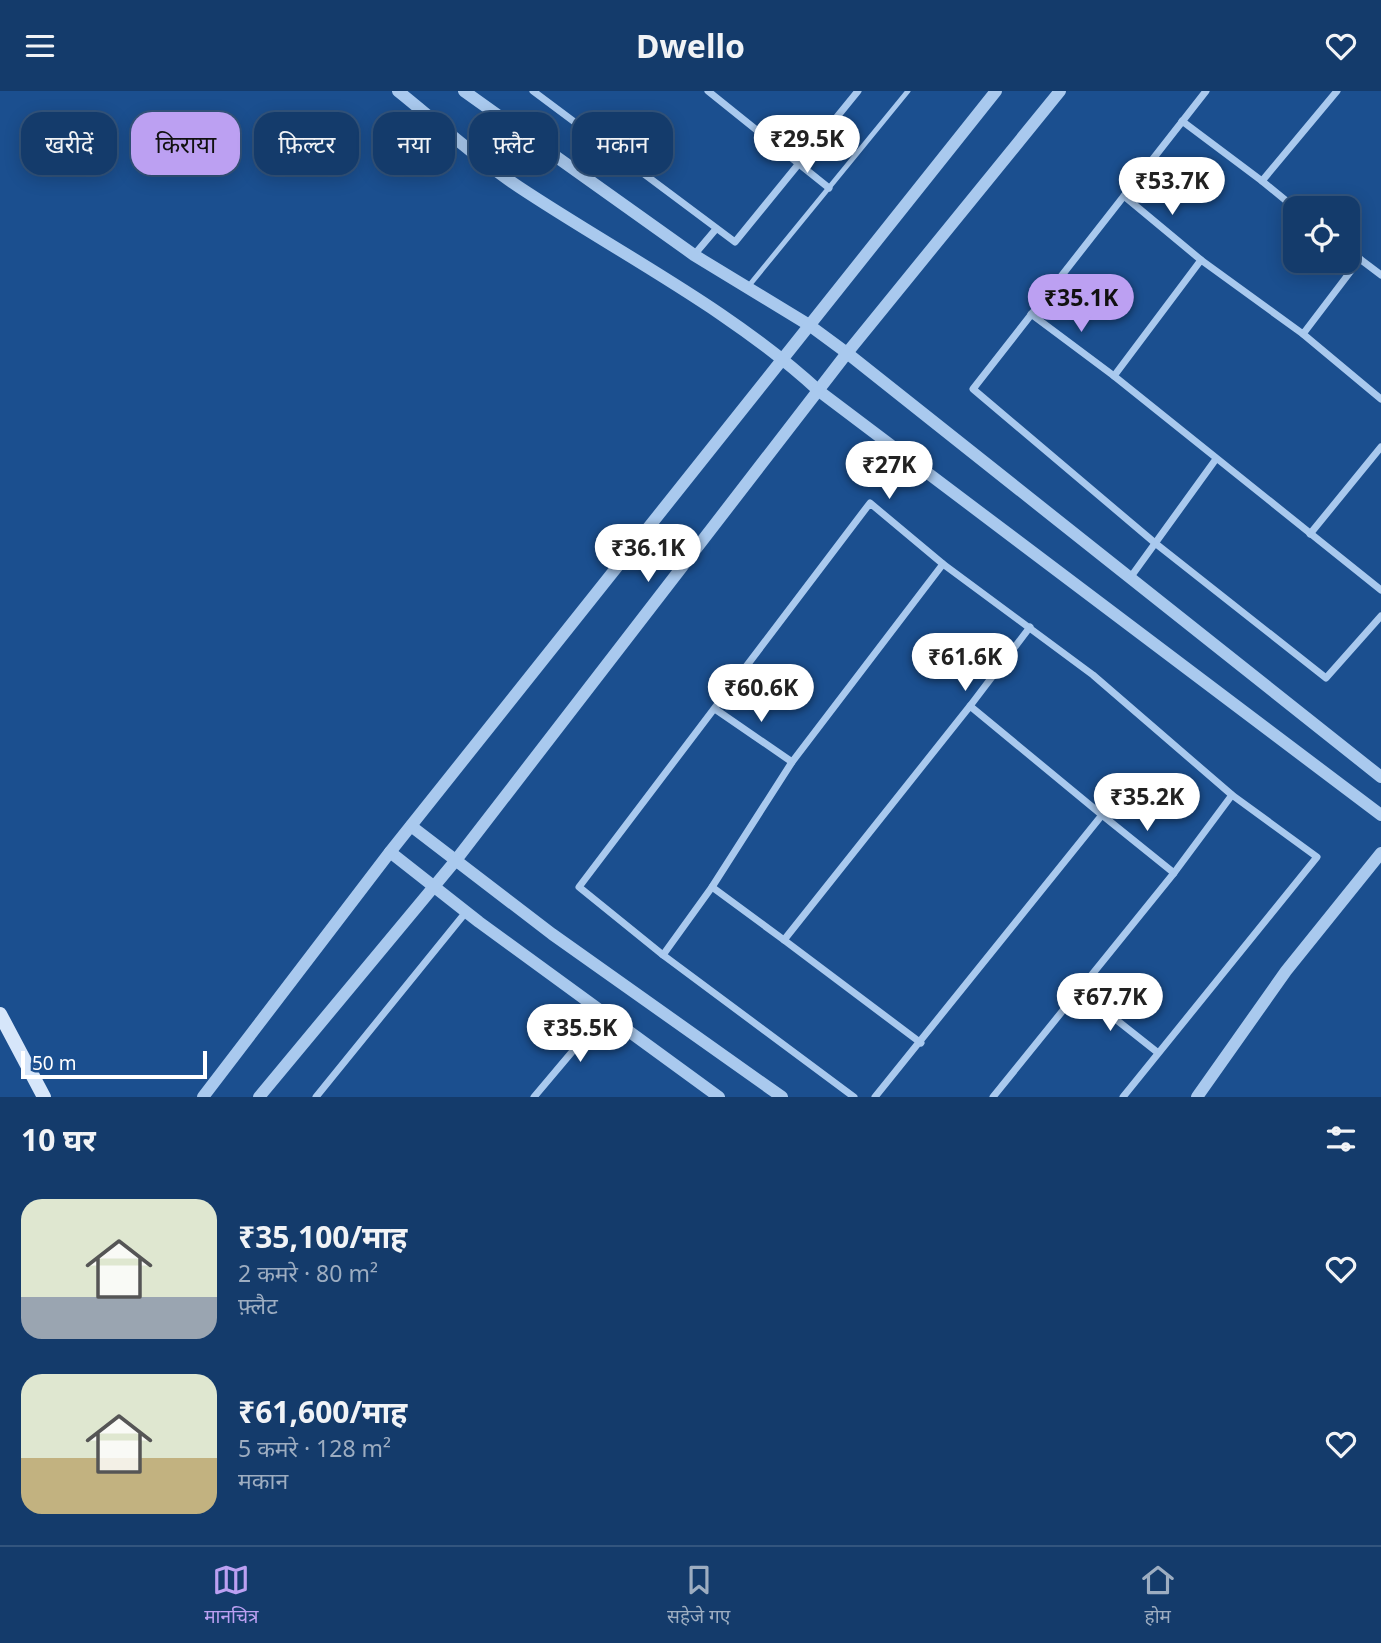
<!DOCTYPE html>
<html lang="hi">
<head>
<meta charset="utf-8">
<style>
	:root { --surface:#143b6b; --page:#1d4271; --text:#f1f3f6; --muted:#9dadc1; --line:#33557e; --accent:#bca0f2 }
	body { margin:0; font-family:"Noto Sans","Noto Sans Devanagari",sans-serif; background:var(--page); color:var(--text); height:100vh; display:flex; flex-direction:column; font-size:26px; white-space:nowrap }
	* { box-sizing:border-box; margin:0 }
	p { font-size:23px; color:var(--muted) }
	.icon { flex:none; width:38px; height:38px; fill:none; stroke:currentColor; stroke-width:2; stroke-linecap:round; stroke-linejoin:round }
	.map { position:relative; height:1006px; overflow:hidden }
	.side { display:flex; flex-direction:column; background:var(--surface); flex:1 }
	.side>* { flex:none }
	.hud { position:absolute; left:21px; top:21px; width:700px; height:63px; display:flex; gap:14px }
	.controls { position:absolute; left:1283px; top:105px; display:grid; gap:14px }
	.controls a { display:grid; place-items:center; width:77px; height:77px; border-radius:14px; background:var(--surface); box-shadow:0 4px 18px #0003,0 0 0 2px var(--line); font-size:35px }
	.scale { position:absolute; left:21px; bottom:18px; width:186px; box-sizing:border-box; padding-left:7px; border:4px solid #fff; border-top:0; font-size:19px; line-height:24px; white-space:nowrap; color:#fff; -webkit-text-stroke:5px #1b4f8f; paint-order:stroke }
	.price { position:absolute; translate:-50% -60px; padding:0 16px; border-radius:24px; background:#fff; color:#222; font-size:23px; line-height:46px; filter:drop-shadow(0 2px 4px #0008) }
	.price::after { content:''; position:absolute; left:50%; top:42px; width:21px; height:16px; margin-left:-10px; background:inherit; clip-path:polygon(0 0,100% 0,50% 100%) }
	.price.active { background:var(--accent); color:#111 }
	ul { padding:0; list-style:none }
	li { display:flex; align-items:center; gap:21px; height:175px; padding:0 21px }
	li span { display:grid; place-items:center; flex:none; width:196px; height:140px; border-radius:21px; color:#555 }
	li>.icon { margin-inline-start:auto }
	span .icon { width:84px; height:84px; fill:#fffc; stroke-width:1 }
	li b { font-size:30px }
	h2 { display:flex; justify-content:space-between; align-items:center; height:84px; padding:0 21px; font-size:30px }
	.tag { padding:0 24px; border-radius:21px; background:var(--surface); box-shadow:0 4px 18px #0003,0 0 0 2px var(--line); font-size:24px; line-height:63px }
	.tag.active { background:var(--accent); color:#111 }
	header { display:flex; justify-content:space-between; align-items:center; height:91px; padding:0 21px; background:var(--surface); font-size:32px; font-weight:700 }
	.tabs { display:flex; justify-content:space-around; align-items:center; height:98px; border-top:2px solid var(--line); background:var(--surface); font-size:19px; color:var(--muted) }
	.tabs a { display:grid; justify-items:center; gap:4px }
	.tabs .active { color:var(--accent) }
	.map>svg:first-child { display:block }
</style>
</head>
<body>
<header><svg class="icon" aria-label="menu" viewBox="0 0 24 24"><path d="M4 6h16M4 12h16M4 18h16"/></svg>Dwello<svg class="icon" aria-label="heart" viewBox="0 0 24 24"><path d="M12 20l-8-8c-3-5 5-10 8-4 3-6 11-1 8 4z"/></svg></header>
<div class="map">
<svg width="1381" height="1006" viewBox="0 0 1381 1006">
	<rect width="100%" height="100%" fill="#1b4f8f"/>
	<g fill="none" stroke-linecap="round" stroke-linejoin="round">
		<polyline stroke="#a9c9ee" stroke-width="5" points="747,197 908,0"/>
		<g stroke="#a9c9ee" stroke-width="7">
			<polyline points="533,0 735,151 858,0"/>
			<polyline points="708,0 829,97"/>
			<polyline points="1206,0 973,298 1155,452 1326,587 1381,525"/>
			<polyline points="1182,30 1262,90"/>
			<polyline points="1124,105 1201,169"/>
			<polyline points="1295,117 1262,90 1337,0"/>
			<polyline points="1348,159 1381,184"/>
			<polyline points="694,164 716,138"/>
			<polyline points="1360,168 1303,243 1201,169 1114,285 1381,499"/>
			<polyline points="1031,223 1114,285"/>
			<polyline points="1303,243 1381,308"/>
			<polyline points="1310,443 1381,356"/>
			<polyline points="1130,487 1216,368"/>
			<polyline points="970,615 1030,536"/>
			<polyline points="715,618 792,671"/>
			<polyline points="1102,724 1174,782"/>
			<polyline points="712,796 784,849"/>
			<polyline points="663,864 712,796 792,671 943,473"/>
			<polyline points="1080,900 1157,961"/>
			<polyline points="316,1006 466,821"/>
			<polyline points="534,1006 604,923"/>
			<polyline points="854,1006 663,864 579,796 870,412 943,473 1093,584 1232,704 1317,766 1123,1006"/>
			<polyline points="875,1006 1102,724 970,615 784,849 921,952"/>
			<polyline points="993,1006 1174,782 1232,704"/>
		</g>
		<g stroke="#a9c9ee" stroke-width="12">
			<path d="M 398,0 C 438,32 477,68 519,96 C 620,163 730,218 819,300 L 1381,724"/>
			<polyline points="464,0 694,164 809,234 847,262 1381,686"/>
			<polyline points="411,735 552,843 782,1006"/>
			<polyline points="390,761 479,831 719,1006"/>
			<polyline points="203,1006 390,761 996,0"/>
			<polyline points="259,1006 456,769 847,262 1060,0"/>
			<polyline points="1197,1006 1286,880 1381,762"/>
		</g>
		<polyline stroke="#d6e6fa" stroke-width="14" points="0,923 44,1006"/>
	</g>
</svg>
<div class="controls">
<a><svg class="icon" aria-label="locate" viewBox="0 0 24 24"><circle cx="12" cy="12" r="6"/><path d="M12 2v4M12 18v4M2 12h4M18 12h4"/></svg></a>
</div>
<div class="scale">50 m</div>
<b class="price" style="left:807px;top:84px">₹29.5K</b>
<b class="price" style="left:1172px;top:126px">₹53.7K</b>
<b class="price active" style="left:1081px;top:243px">₹35.1K</b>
<b class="price" style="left:889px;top:410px">₹27K</b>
<b class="price" style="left:648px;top:493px">₹36.1K</b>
<b class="price" style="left:965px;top:602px">₹61.6K</b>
<b class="price" style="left:761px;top:633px">₹60.6K</b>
<b class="price" style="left:1147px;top:742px">₹35.2K</b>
<b class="price" style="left:1110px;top:942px">₹67.7K</b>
<b class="price" style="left:580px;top:973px">₹35.5K</b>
<div class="hud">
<a class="tag">खरीदें</a>
<a class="tag active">किराया</a>
<a class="tag">फ़िल्टर</a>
<a class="tag">नया</a>
<a class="tag">फ़्लैट</a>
<a class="tag">मकान</a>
</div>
</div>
<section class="side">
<h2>10 घर<svg class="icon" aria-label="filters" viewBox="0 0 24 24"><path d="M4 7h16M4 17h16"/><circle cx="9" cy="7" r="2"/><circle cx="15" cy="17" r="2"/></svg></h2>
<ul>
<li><span style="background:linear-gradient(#dfe7d0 70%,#9aa5b1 0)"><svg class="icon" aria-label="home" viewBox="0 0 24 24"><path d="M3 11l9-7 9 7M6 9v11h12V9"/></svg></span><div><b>₹35,100/माह</b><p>2 कमरे · 80 m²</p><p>फ़्लैट</p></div><svg class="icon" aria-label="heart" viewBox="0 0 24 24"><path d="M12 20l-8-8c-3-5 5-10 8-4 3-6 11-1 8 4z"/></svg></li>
<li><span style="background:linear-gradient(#dfe7d0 60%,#c2b280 0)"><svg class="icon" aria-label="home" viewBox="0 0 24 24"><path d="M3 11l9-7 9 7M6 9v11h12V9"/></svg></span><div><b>₹61,600/माह</b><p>5 कमरे · 128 m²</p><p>मकान</p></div><svg class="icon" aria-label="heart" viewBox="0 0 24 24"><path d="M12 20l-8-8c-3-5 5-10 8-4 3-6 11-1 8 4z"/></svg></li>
</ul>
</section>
<nav class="tabs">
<a class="active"><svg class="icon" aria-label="map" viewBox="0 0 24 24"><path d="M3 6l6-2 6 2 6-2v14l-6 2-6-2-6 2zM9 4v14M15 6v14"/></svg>मानचित्र</a>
<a><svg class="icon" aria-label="saved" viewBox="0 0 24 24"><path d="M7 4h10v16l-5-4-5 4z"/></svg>सहेजे गए</a>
<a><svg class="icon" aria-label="home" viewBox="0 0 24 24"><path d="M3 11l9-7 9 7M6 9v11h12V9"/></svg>होम</a>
</nav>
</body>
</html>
